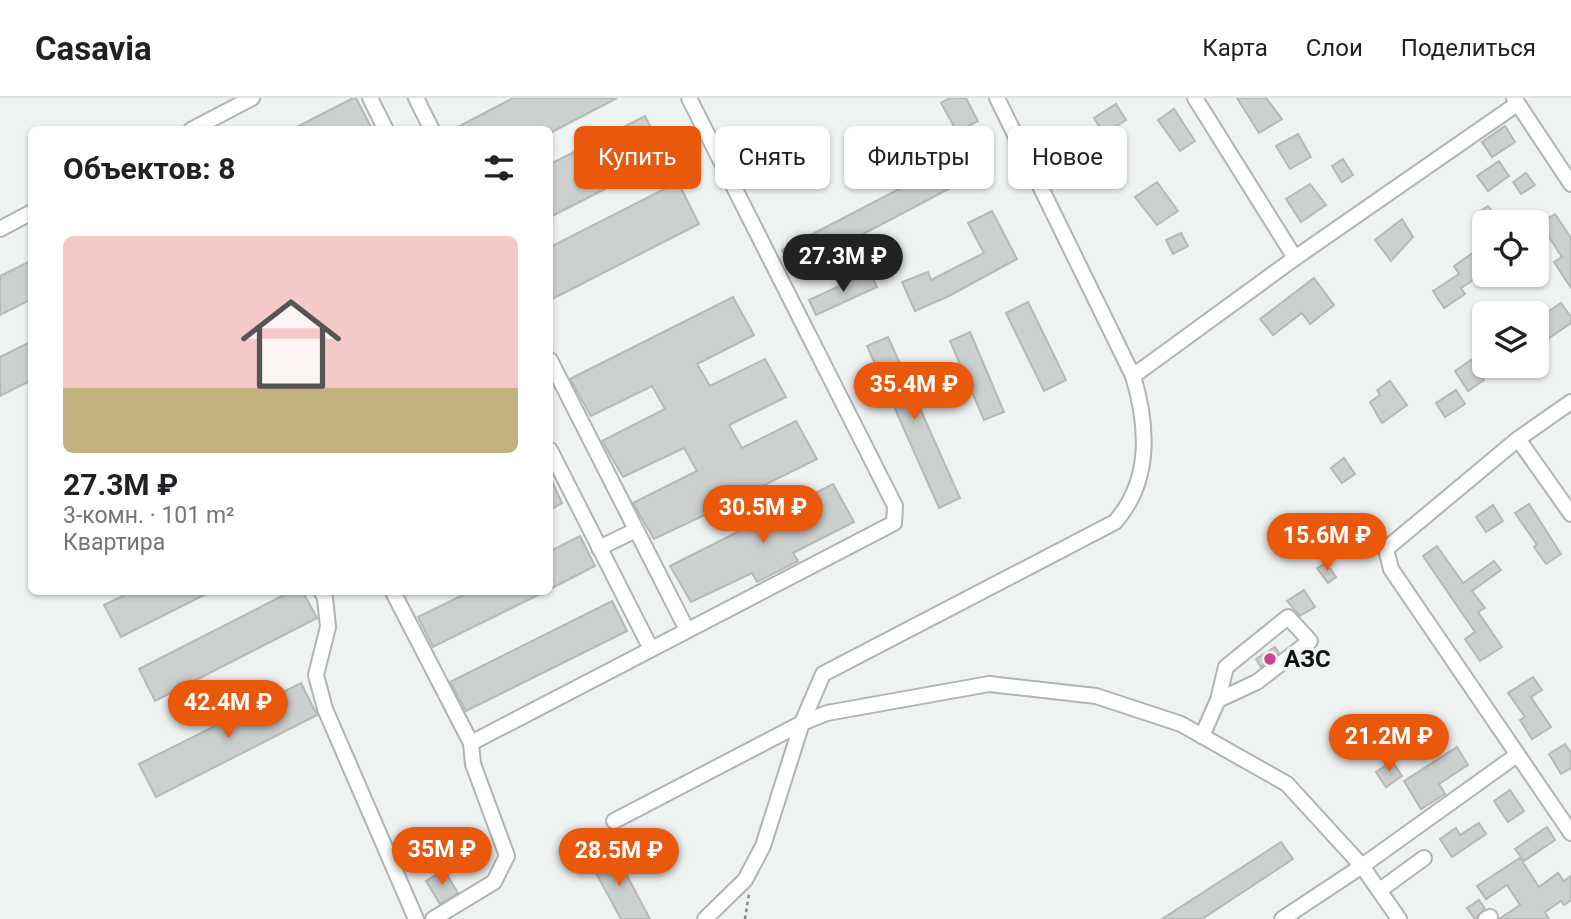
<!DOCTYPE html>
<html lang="ru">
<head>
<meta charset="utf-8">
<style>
	:root { --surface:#fff; --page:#f6f6f6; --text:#202124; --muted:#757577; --line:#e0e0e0; --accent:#ea580c }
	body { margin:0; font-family:Roboto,sans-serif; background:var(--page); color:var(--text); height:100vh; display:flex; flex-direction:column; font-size:26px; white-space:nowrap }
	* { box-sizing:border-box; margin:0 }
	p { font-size:23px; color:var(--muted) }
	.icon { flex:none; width:38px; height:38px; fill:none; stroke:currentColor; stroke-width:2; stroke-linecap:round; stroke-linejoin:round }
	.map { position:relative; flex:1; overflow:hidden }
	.sheet { position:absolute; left:28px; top:28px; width:525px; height:469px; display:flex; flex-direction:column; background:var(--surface); border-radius:10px; box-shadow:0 2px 5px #0004 }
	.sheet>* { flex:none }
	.banner { position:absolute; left:574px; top:28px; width:665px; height:63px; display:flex; gap:14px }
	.controls { position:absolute; left:1472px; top:112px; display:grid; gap:14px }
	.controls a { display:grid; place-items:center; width:77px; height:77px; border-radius:10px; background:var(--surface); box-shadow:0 2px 5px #0004; font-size:35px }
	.price { position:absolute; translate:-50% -60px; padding:0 16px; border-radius:24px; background:var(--accent); color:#fff; font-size:23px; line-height:46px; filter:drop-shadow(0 2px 4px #0008) }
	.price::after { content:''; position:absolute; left:50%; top:42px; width:21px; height:16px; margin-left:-10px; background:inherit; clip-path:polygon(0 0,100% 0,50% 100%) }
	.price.active { background:#222; color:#fff }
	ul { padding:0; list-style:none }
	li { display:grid; align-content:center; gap:14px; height:371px; padding:0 35px }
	li span { display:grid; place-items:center; height:217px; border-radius:10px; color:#555 }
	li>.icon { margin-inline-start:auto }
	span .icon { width:126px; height:126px; fill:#fffc; stroke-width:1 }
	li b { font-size:30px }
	h2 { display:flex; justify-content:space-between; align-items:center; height:84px; padding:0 35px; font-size:30px }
	.pill { padding:0 24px; border-radius:10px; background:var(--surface); box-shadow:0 2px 5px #0004; font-size:24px; line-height:63px }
	.pill.active { background:var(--accent); color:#fff }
	header { display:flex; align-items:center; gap:42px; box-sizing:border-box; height:98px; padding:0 35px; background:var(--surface); border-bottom:2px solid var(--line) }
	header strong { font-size:33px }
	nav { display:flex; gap:38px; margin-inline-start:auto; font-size:24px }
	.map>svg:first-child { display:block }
</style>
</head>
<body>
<header>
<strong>Casavia</strong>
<nav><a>Карта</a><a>Слои</a><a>Поделиться</a></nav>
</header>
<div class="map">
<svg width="1571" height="821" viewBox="0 0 1571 821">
	<rect width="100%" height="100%" fill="#eef2f1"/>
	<g fill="#ccd0ce" stroke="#b5b9b7" stroke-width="2">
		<polygon points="353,0 356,0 371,29 365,32 291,32"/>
		<polygon points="513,0 617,0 550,35 550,32 452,32"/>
		<polygon points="950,0 966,0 978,23 957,34 941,5"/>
		<polygon points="1237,0 1266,0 1282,21 1259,35"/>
		<polygon points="1116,6 1126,22 1104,36 1094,20"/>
		<polygon points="1174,11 1195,43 1180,53 1158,22"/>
		<polygon points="645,18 666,60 550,119 550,66"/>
		<polygon points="1505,28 1515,44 1492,59 1482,44"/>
		<polygon points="1298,36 1311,59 1290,71 1276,48"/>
		<polygon points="968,55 979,75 793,173 782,152"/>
		<polygon points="1343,61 1353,77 1342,84 1332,68"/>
		<polygon points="1499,63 1509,78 1488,93 1477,78"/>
		<polygon points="1526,75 1535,87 1521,96 1513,84"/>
		<polygon points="678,84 699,126 550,202 550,149"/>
		<polygon points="1157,84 1178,113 1157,127 1135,99"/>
		<polygon points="1310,86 1326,107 1301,124 1286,101"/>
		<polygon points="1488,108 1500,124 1488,124 1480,113"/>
		<polygon points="992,113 1017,161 949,198 915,213 902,184 928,174 931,182 984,155 968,125"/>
		<polygon points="1555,116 1571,140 1571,190 1554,164 1562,159 1540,125"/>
		<polygon points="1402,121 1413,139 1391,163 1375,142"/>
		<polygon points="1181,135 1188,148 1173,156 1166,142"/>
		<polygon points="1484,147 1484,175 1461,190 1465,196 1444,210 1433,193 1459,176 1454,168"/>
		<polygon points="32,162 32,201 0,217 0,178"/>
		<polygon points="870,174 877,189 816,217 809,202"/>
		<polygon points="1314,180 1334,207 1310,226 1302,215 1273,237 1260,221"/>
		<polygon points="733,199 754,237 697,266 710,288 765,261 786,299 729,327 742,350 796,323 817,361 760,389 765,398 720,421 715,412 654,441 633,405 697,373 684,350 623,379 602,343 665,311 652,288 591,318 570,281"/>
		<polygon points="1028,204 1066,282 1044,293 1006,215"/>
		<polygon points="1561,205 1571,219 1571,225 1545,243 1536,231 1536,222"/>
		<polygon points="970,234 1004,314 984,322 950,243"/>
		<polygon points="888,239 960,400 939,410 867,248"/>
		<polygon points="32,243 32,282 0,298 0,259"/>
		<polygon points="1471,262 1484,282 1468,293 1455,273"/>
		<polygon points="1390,283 1407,307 1382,325 1370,304 1380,297 1377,292"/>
		<polygon points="1456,292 1465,306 1445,319 1436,305"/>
		<polygon points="1344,360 1355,376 1342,385 1331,370"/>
		<polygon points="550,379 562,405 550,412"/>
		<polygon points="833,386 854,424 793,455 798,463 757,484 752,475 691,504 670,468"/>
		<polygon points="1529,406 1561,456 1546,466 1534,449 1537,447 1515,415"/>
		<polygon points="1493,407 1503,423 1486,434 1476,419"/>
		<polygon points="580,438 595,468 550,491 550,453"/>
		<polygon points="1437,448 1463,485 1494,463 1501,472 1472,493 1485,510 1478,514 1502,549 1480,563 1465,541 1475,534 1423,458"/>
		<polygon points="1326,465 1336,479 1328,485 1317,470"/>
		<polygon points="1304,492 1315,509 1300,518 1287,503"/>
		<polygon points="131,494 210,494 121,539 104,507"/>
		<polygon points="290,494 303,494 317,520 155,603 139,571"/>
		<polygon points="469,494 544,494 433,549 418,519"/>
		<polygon points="612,503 627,533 466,613 450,584"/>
		<polygon points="1275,549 1279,555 1261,569 1256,561"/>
		<polygon points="1533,579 1542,592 1531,599 1551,629 1532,641 1520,622 1525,619 1508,595"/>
		<polygon points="301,585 317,617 156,699 139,666"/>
		<polygon points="1565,646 1571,655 1571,670 1561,676 1549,656"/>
		<polygon points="1457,649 1468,667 1439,686 1445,696 1421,711 1404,683"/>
		<polygon points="1392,663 1402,678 1386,689 1376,674"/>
		<polygon points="1510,692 1524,713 1508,724 1494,703"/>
		<polygon points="1479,725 1486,736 1452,759 1440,741 1456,730 1460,737"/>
		<polygon points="1547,729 1555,742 1524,763 1515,751"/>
		<polygon points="1281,744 1293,761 1202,821 1162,821"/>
		<polygon points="614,753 650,821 621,821 591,766"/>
		<polygon points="1520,760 1539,789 1558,775 1564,783 1571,778 1571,802 1564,807 1561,803 1545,814 1549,821 1499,821 1520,807 1507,787 1486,801 1477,788"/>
		<polygon points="444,772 458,795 440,806 426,783"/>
		<polygon points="1479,802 1485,811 1475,821 1467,810"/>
	</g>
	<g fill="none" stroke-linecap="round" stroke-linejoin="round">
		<g stroke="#b0b4b3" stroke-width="18">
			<g id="minor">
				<polyline points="370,0 386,32"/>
				<polyline points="416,0 432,32"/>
				<polyline points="1195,0 1295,160 1517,6"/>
				<polyline points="1514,0 1571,86"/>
				<polyline points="191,32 252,0"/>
				<polyline points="0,131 32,114"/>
				<polyline points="550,262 687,532"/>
				<polyline points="1133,278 1295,160"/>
				<polyline points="1571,304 1518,341 1386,451 1391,471 1571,735"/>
				<polyline points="1518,341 1571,416"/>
				<polyline points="550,352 651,551"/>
				<polyline points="599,450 636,432"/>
				<polyline points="322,494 325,500 328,529 316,577 325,611 416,821"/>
				<polyline points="393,494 471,645 894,425 895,408 689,0"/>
				<polyline points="1202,638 1218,602 1257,584 1310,543 1288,519 1226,569 1218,602"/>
				<polyline points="614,723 802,625 827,615 989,586 1096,598 1181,626 1287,686 1362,768 1399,821"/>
				<polyline points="1380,792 1424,760"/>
				<polyline points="433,821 494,784 507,758 473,666 471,645"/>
				<path d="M 705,821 L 745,782 L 763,748 L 802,625 L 823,576 L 1115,424 C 1152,382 1148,328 1133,278 L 997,0"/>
				<polyline points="1282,821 1362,768 1517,657"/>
				<polyline points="1486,821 1490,819"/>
			</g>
		</g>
		<polyline stroke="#878a89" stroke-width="2.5" stroke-dasharray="3.5 3.5" stroke-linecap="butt" points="745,821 749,796"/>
		<use href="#minor" stroke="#fff" stroke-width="14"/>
	</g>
	<circle fill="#c8478f" stroke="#eef2f1" stroke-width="2.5" cx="1270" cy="561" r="7"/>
	<g text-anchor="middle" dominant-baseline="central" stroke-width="7" stroke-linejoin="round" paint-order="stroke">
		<g font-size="24" font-weight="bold" fill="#0f1110" stroke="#eef2f1" text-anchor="start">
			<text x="1284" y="561">АЗС</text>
		</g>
	</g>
</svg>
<div class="controls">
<a><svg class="icon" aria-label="locate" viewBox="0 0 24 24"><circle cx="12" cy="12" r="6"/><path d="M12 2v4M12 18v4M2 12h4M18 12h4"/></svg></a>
<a><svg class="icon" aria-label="layers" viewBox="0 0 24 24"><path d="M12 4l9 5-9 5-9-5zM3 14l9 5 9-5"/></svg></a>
</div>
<b class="price active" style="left:843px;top:196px">27.3M ₽</b>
<b class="price" style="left:914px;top:324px">35.4M ₽</b>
<b class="price" style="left:763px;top:447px">30.5M ₽</b>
<b class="price" style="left:1327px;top:475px">15.6M ₽</b>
<b class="price" style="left:228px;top:642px">42.4M ₽</b>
<b class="price" style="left:1389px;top:676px">21.2M ₽</b>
<b class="price" style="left:442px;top:789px">35M ₽</b>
<b class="price" style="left:619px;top:790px">28.5M ₽</b>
<div class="banner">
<a class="pill active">Купить</a>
<a class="pill">Снять</a>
<a class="pill">Фильтры</a>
<a class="pill">Новое</a>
</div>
<section class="sheet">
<h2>Объектов: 8<svg class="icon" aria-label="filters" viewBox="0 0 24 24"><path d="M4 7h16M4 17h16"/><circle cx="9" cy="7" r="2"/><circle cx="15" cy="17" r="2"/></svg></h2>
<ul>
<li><span style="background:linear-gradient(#f6c9c9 70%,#c2b280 0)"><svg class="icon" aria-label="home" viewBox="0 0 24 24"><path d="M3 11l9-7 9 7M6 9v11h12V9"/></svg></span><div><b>27.3M ₽</b><p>3-комн. · 101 m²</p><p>Квартира</p></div></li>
</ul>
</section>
</div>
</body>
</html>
